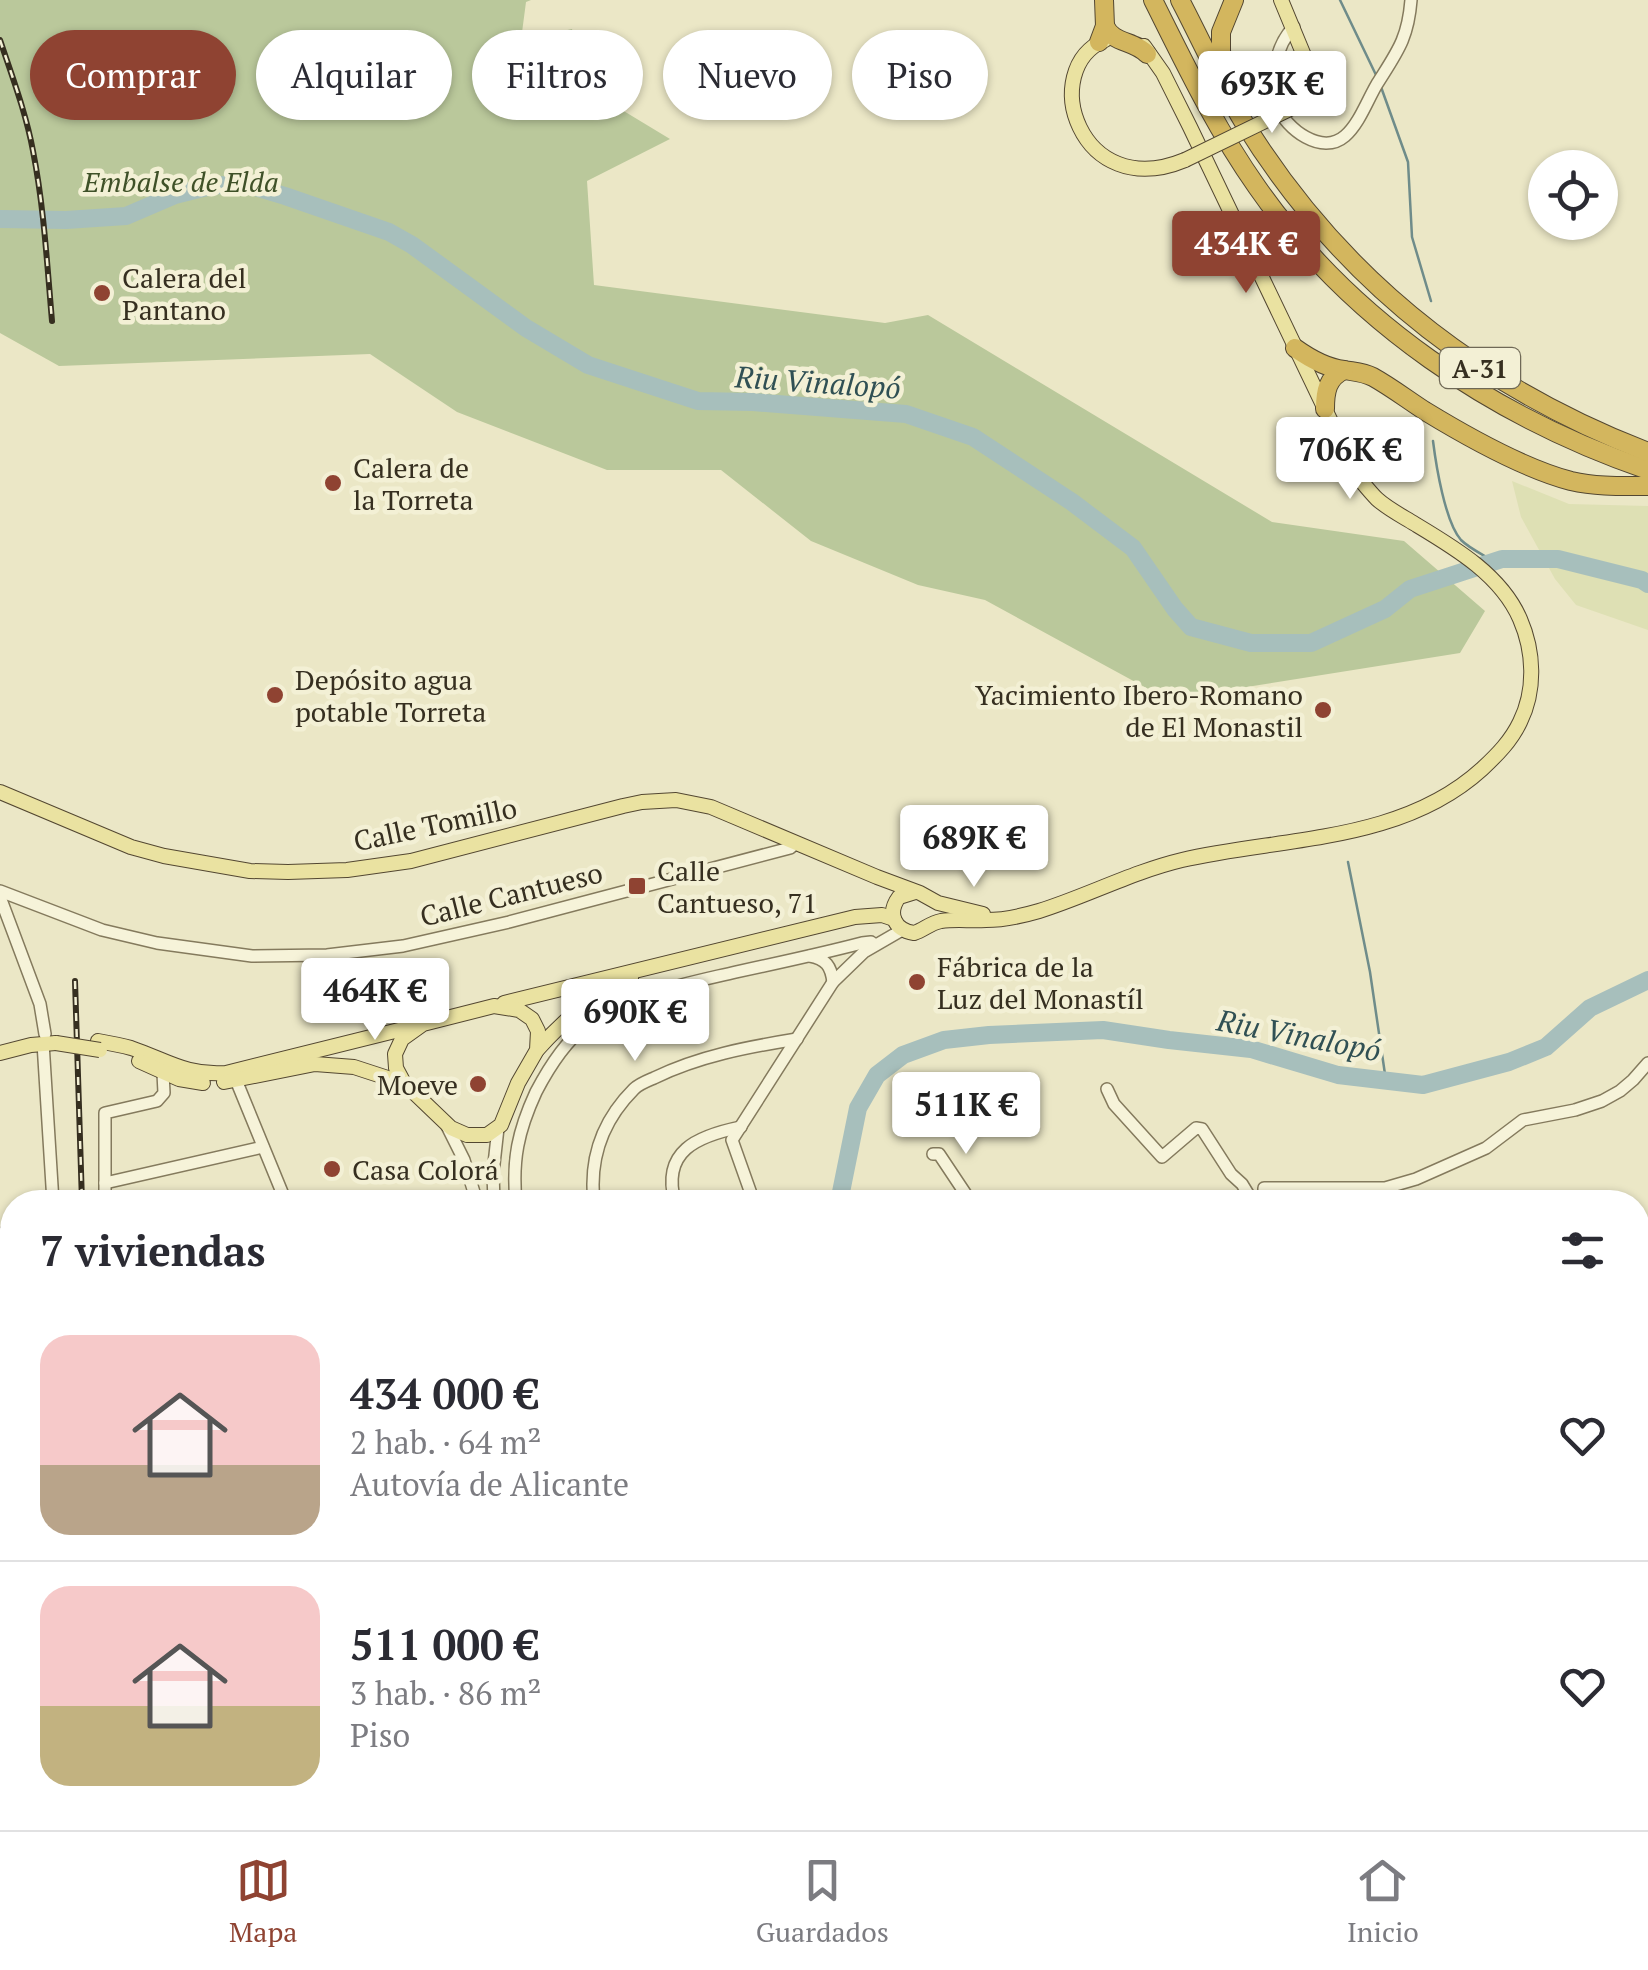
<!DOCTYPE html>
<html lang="es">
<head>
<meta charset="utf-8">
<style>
	:root { --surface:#fff; --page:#f2f2f3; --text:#2b2b33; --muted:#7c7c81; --line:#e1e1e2; --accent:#8f4332 }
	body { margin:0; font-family:"PT Serif",serif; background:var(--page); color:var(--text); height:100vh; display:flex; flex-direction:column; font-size:38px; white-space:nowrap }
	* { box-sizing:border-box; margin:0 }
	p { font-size:32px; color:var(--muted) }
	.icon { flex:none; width:55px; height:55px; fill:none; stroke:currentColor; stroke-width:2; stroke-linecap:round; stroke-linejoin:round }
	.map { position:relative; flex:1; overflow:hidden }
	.drawer { position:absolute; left:0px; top:1190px; width:1650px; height:640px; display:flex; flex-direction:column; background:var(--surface); border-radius:40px 40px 0 0; box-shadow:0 2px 8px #0004 }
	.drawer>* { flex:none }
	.hud { position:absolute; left:30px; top:30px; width:1000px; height:90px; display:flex; gap:20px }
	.tools { position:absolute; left:1528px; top:150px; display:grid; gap:20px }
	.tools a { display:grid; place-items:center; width:90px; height:90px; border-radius:50%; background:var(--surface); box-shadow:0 2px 8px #0004; font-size:50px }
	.price { position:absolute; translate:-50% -85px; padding:0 22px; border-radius:10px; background:#fff; color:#222; font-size:32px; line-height:65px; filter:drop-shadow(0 2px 5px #0008) }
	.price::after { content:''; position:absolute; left:50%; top:60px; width:30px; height:22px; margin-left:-15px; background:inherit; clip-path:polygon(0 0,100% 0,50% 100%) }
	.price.active { background:var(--accent); color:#fff }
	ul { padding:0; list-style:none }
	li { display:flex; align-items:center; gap:30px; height:250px; padding:0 40px }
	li+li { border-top:2px solid var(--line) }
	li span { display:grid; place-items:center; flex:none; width:280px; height:200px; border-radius:30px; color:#555 }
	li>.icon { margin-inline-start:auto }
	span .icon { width:120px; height:120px; fill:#fffc; stroke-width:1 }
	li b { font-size:42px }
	h2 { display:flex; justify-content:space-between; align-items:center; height:120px; padding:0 40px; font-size:42px }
	.tag { padding:0 35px; border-radius:45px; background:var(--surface); box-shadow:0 2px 8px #0004; font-size:35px; line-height:90px }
	.tag.active { background:var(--accent); color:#fff }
	.dock { display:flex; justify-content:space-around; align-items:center; height:140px; border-top:2px solid var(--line); background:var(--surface); font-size:28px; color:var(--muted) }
	.dock a { display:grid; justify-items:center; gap:5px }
	.dock .active { color:var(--accent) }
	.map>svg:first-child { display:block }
</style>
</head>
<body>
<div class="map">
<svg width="1648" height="1830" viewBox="0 0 1648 1830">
	<rect width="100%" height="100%" fill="#ebe7c6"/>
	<polygon fill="#dee0b4" points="1512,481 1569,504 1648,506 1648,630 1576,605 1555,579 1521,517"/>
	<g fill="#bac89b">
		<polygon points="0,0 531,0 526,2 521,40 572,29 589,90 670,139 587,181 594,285 885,323 928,315 1272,522 1404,541 1485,611 1460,653 1234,689 1161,696 985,600 918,585 811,541 721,470 607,470 457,412 370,354 59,366 0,333"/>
		<polygon points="12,1534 12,1636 0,1634 0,1536"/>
		<polygon points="340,1818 550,1818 548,1830 338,1830"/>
	</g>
	<polygon fill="#b2be99" points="796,1818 860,1818 871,1830 768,1830"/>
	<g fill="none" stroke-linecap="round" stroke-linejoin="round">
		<g stroke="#6f8c8a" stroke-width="2.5">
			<polyline points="1340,0 1376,75"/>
			<polyline points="1381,87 1408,162 1412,237 1431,301"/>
			<path d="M 1433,441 C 1436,465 1445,522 1461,540 C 1470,549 1484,555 1495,562"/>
			<polyline points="1348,862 1370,972 1386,1081"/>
			<polyline points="1638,1706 1648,1703"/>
			<polyline points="897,1818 905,1830"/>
			<polyline points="1073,1830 1094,1818"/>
		</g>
		<g stroke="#a7bfbc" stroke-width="18">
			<polyline points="0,219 66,220 126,216 175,195 215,185 252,186 285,196 389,232 412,245 526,328 588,365 698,401 753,402 906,414 973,437 1072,502 1133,548 1175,609 1191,627 1251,643 1311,643 1385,609 1410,589 1502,559 1558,559 1642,580 1648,584"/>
			<polyline points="839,1202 858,1108 877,1075 903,1055 944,1040 989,1035 1103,1030 1169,1040 1251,1049 1338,1075 1423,1085 1509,1062 1546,1047 1590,1008 1648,980"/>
		</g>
		<g stroke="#847a5d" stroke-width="14">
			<g id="minor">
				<path d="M 1294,27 C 1276,44 1268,83 1277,106 C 1286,129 1322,156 1345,136 C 1359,124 1367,101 1377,84 C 1397,52 1408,39 1411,0"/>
				<polyline points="0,891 102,930 157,943 252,956 327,955 403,946 509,922 790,848 796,843"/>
				<polyline points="0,897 40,1004 45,1034"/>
				<path d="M 810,956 C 826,959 831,966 833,982"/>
				<polyline points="43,1043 53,1202"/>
				<polyline points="236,1080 286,1202"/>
				<polyline points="1107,1089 1114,1104 1162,1157 1196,1128 1202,1129 1231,1174 1242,1184 1253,1202"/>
				<polyline points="447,1126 464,1160 477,1202"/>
				<polyline points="933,1154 939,1154 971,1202"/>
				<polyline points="105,1183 263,1147"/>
				<polyline points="105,1202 105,1113 157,1101 164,1093 163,1073"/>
				<polyline points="494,1202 493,1173 498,1128"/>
				<path d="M 516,1202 C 512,1160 518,1131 536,1092 C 548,1069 565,1042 586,1026 C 629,994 685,984 736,972 C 778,963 820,954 862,943 L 871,942 L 875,945"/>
				<path d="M 594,1202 C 589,1158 602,1121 634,1089 C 639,1084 647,1081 654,1078 C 699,1056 748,1047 797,1039"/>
				<path d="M 675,1202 C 661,1151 697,1136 741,1127"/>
				<polyline points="754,1202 732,1140 833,982 864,952 902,930"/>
				<polyline points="1264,1202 1264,1188 1385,1188 1416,1179 1486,1148 1523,1120 1575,1110 1602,1101 1620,1091 1633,1080 1648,1063"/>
				<polyline points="0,1234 12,1231"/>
				<polyline points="0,1330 12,1327"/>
				<polyline points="0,1427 12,1424"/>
				<polyline points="0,1436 12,1486"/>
				<polyline points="1638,1486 1648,1486"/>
				<polyline points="0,1532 12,1529"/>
				<polyline points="0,1721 12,1686"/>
				<polyline points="82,1818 107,1830"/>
				<polyline points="607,1818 620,1830"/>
				<polyline points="185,1819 204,1830"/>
				<polyline points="17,1830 22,1818"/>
				<polyline points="71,1830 75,1818"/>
				<polyline points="119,1830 126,1818"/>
				<polyline points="218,1830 225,1818"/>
				<polyline points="672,1830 672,1818"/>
				<polyline points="681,1830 702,1825 721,1830"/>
				<polyline points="723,1830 753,1826 773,1818"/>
				<polyline points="1145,1830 1147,1818"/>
				<polyline points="1158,1830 1159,1818"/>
				<path d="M 1312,1830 C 1418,1815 1523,1817 1629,1830"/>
			</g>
		</g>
		<g stroke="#534731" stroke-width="16">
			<g id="major">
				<polyline points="1281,0 1310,70 1310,89 1298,105"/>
				<path d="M 1105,40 C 1037,69 1079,204 1185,160"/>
				<polyline points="0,792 131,847 164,856 250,871 288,872 347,870 411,861 623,806 642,802 676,800 711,807 877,877 920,893 938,903 983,914"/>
				<path d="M 915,892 L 899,897 C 887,913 894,930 914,933 C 924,930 930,923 941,921 C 956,919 971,921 986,920 C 1004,920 1022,916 1039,911 C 1087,896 1132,872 1182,860 C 1282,837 1401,843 1482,769 C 1497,755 1511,741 1520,722 C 1536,690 1534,651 1520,619 C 1501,575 1455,548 1415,524 C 1402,516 1388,509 1377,499 C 1370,492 1363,483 1357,476 L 1190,127 L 1163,73 L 1144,46"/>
				<polyline points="504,1003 855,917 882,915 894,919"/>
				<polygon points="494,1006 519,1010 532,1019 538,1031 537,1050 518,1083 501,1125 487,1135 467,1135 451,1128 404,1083 396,1068 395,1054 402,1039 423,1024"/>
				<path d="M 98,1041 C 109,1043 120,1045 131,1048 C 166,1060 187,1076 226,1073 L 411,1027"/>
				<path d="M 538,1049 C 564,1020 594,993 631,978"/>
				<polyline points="0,1053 31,1045 56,1043"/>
				<polyline points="139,1061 179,1079 203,1083"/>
				<polyline points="224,1082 315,1064 354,1067 403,1083"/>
			</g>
		</g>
		<g stroke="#534731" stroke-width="20">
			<g id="highway">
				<path d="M 1153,0 C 1185,64 1216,129 1257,187 C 1351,322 1494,417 1648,470"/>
				<path d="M 1180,0 C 1201,40 1220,83 1243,121 C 1340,279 1477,386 1648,452"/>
				<path d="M 1105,26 C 1113,44 1134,40 1147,54"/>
				<polyline points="1099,42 1105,26 1104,0"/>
				<polyline points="1225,73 1221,51 1221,32 1234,0"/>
				<path d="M 1295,348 C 1309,358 1327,368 1344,370 C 1355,372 1363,372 1373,377 C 1391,387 1408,400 1425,411 C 1466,436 1525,469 1571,481 C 1597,487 1622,486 1648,486"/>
				<path d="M 1325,409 C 1325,392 1327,378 1344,370"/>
			</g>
		</g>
		<use href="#minor" stroke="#f6f3d9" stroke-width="11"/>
		<use href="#major" stroke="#eae2a1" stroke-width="14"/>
		<use href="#highway" stroke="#d3b65e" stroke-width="18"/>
		<g stroke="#362f20" stroke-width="6">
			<g id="rail">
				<path d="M 0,40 C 12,76 26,113 33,151 C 44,207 47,264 52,321"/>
				<polyline points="75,981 82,1202"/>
				<polyline points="40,1830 45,1818"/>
			</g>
		</g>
		<use href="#rail" stroke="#f3f0d5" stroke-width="2.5" stroke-dasharray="8" stroke-linecap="butt"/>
		<g stroke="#534731" stroke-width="16" stroke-linecap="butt">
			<g id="major-bridge">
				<polyline points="1185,160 1298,105"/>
				<polyline points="56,1043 100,1050"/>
			</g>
		</g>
		<use href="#major-bridge" stroke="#eae2a1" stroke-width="14"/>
	</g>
	<g fill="#8f4332" stroke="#f3f0d5" stroke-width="4">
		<circle cx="102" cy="293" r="10"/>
		<circle cx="333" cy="483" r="10"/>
		<circle cx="275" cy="695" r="10"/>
		<circle cx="1323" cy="710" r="10"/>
		<rect x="627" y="876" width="20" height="20" rx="5"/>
		<circle cx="917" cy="982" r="10"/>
		<circle cx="478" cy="1084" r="10"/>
		<circle cx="332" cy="1169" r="10"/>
	</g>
	<g text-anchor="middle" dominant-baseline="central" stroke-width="9" stroke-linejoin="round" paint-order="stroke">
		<rect fill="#f3f0d5" stroke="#6f6956" stroke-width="2.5" x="1440" y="348" width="80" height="40" rx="8"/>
		<g font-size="25" font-weight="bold" fill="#362f20">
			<text x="1480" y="368">A-31</text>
		</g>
		<g font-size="28" font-style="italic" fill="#3f5128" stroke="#f3f0d5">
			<text x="181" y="181">Embalse de Elda</text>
		</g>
		<g font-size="28" fill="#362f20" stroke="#f3f0d5" text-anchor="start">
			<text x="122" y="277">Calera del<tspan x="122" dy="32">Pantano</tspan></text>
			<text x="353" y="467">Calera de<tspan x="353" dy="32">la Torreta</tspan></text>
			<text x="295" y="679">Depósito agua<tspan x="295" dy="32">potable Torreta</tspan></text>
			<text x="1303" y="694" text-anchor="end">Yacimiento Ibero-Romano<tspan x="1303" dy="32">de El Monastil</tspan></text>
			<text x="657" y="870">Calle<tspan x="657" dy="32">Cantueso, 71</tspan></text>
			<text x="937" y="966">Fábrica de la<tspan x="937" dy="32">Luz del Monastíl</tspan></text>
			<text x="458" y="1084" text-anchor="end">Moeve</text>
			<text x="352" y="1169">Casa Colorá</text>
		</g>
		<g font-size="28" fill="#362f20" stroke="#f3f0d5">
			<text transform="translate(435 824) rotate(-12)">Calle Tomillo</text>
			<text transform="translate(511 894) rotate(-14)">Calle Cantueso</text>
		</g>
		<g font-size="30" font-style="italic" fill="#305054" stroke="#f3f0d5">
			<text transform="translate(818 382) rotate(4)">Riu Vinalopó</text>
			<text transform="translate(1299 1035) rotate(11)">Riu Vinalopó</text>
		</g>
	</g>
</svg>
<div class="tools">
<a><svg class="icon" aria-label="locate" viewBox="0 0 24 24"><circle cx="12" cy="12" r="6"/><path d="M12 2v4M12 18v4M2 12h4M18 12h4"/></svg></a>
</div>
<b class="price" style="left:1272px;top:136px">693K €</b>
<b class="price active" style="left:1246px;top:296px">434K €</b>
<b class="price" style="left:1350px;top:502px">706K €</b>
<b class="price" style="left:974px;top:890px">689K €</b>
<b class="price" style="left:375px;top:1043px">464K €</b>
<b class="price" style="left:635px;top:1064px">690K €</b>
<b class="price" style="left:966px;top:1157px">511K €</b>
<div class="hud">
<a class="tag active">Comprar</a>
<a class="tag">Alquilar</a>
<a class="tag">Filtros</a>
<a class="tag">Nuevo</a>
<a class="tag">Piso</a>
</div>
<section class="drawer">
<h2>7 viviendas<svg class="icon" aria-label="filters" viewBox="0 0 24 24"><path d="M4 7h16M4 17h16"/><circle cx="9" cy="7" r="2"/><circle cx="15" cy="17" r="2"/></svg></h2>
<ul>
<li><span style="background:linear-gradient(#f6c9c9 65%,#b9a48a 0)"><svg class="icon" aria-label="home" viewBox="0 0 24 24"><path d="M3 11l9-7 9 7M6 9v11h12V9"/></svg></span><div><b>434 000 €</b><p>2 hab. · 64 m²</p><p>Autovía de Alicante</p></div><svg class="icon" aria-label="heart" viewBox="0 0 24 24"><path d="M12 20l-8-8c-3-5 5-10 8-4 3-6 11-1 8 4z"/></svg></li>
<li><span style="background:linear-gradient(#f6c9c9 60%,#c2b280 0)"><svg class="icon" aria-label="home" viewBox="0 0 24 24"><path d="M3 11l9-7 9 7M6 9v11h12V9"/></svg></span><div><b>511 000 €</b><p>3 hab. · 86 m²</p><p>Piso</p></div><svg class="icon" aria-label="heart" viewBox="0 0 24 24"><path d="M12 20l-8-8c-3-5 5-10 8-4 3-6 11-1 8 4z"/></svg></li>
</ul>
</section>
</div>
<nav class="dock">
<a class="active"><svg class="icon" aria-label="map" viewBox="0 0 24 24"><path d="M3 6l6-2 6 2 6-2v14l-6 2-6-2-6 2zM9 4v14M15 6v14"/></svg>Mapa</a>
<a><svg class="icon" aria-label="saved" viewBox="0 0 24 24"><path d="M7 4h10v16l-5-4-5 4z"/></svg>Guardados</a>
<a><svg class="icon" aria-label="home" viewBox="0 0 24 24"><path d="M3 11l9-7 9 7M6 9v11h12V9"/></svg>Inicio</a>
</nav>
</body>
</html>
